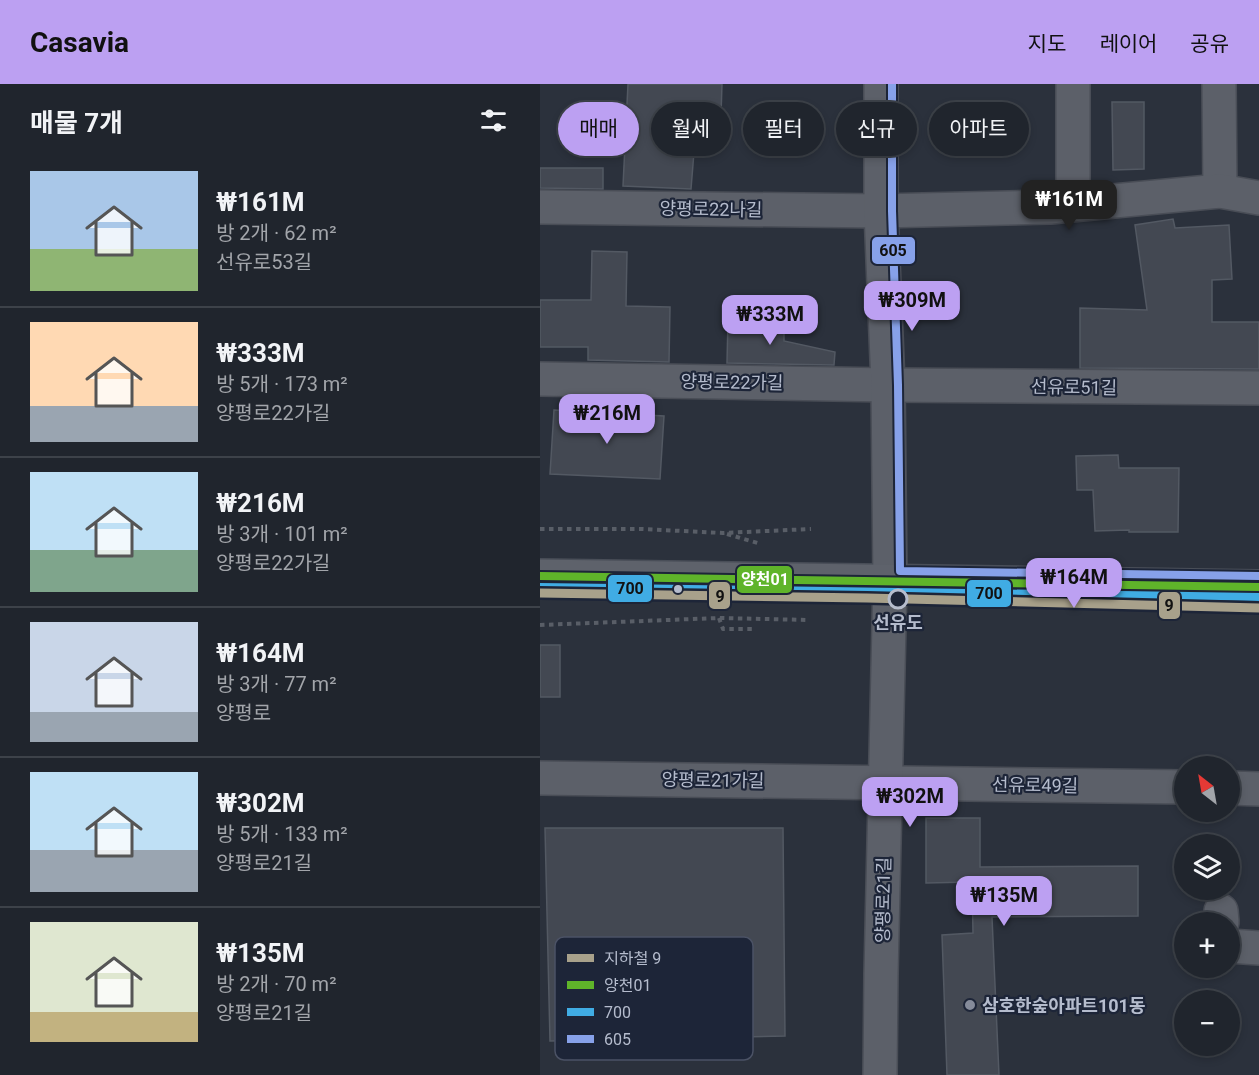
<!DOCTYPE html>
<html lang="ko">
<head>
<meta charset="utf-8">
<style>
	:root { --surface:#20252d; --page:#2d3139; --text:#f1f3f6; --muted:#a2a5aa; --line:#3d4249; --accent:#bca0f2 }
	body { margin:0; font-family:Roboto,"Noto Sans KR",sans-serif; background:var(--page); color:var(--text); height:100vh; display:flex; flex-direction:column; font-size:22px; white-space:nowrap }
	* { box-sizing:border-box; margin:0 }
	p { font-size:20px; color:var(--muted) }
	.icon { flex:none; width:33px; height:33px; fill:none; stroke:currentColor; stroke-width:2; stroke-linecap:round; stroke-linejoin:round }
	.map { position:relative; flex:1; overflow:hidden }
	.drawer { display:flex; flex-direction:column; background:var(--surface); width:540px }
	.drawer>* { flex:none }
	.banner { position:absolute; left:18px; top:18px; width:570px; height:54px; display:flex; gap:12px }
	.needle { width:39px; rotate:329deg }
	.controls { position:absolute; left:634px; top:672px; display:grid; gap:12px }
	.controls a { display:grid; place-items:center; width:66px; height:66px; border-radius:50%; background:var(--surface); box-shadow:0 3px 9px #0003,0 0 0 2px var(--line); font-size:30px }
	.price { position:absolute; translate:-50% -51px; padding:0 14px; border-radius:12px; background:var(--accent); color:#111; font-size:20px; line-height:39px; filter:drop-shadow(0 2px 3px #0008) }
	.price::after { content:''; position:absolute; left:50%; top:36px; width:18px; height:14px; margin-left:-9px; background:inherit; clip-path:polygon(0 0,100% 0,50% 100%) }
	.price.current { background:#222; color:#fff }
	ul { padding:0; list-style:none }
	li { display:flex; align-items:center; gap:18px; height:150px; padding:0 30px }
	li+li { border-top:2px solid var(--line) }
	li span { display:grid; place-items:center; flex:none; width:168px; height:120px; border-radius:0px; color:#555 }
	li>.icon { margin-inline-start:auto }
	span .icon { width:72px; height:72px; fill:#fffc; stroke-width:1 }
	li b { font-size:26px }
	h2 { display:flex; justify-content:space-between; align-items:center; height:72px; padding:0 30px; font-size:26px }
	.pill { padding:0 21px; border-radius:27px; background:var(--surface); box-shadow:0 3px 9px #0003,0 0 0 2px var(--line); font-size:21px; line-height:54px }
	.pill.current { background:var(--accent); color:#111 }
	header { display:flex; align-items:center; gap:36px; box-sizing:border-box; height:84px; padding:0 30px; background:var(--accent); color:#111 }
	header strong { font-size:28px }
	nav { display:flex; gap:33px; margin-inline-start:auto; font-size:21px }
	main { display:flex; flex:1; min-height:0 }
	.map>svg:first-child { display:block }
</style>
</head>
<body>
<header>
<strong>Casavia</strong>
<nav><a>지도</a><a>레이어</a><a>공유</a></nav>
</header>
<main>
<section class="drawer">
<h2>매물 7개<svg class="icon" aria-label="filters" viewBox="0 0 24 24"><path d="M4 7h16M4 17h16"/><circle cx="9" cy="7" r="2"/><circle cx="15" cy="17" r="2"/></svg></h2>
<ul>
<li><span style="background:linear-gradient(#a9c7e8 65%,#8fb573 0)"><svg class="icon" aria-label="home" viewBox="0 0 24 24"><path d="M3 11l9-7 9 7M6 9v11h12V9"/></svg></span><div><b>₩161M</b><p>방 2개 · 62 m²</p><p>선유로53길</p></div></li>
<li><span style="background:linear-gradient(#ffd9b3 70%,#9aa5b1 0)"><svg class="icon" aria-label="home" viewBox="0 0 24 24"><path d="M3 11l9-7 9 7M6 9v11h12V9"/></svg></span><div><b>₩333M</b><p>방 5개 · 173 m²</p><p>양평로22가길</p></div></li>
<li><span style="background:linear-gradient(#bfe0f5 65%,#7fa58c 0)"><svg class="icon" aria-label="home" viewBox="0 0 24 24"><path d="M3 11l9-7 9 7M6 9v11h12V9"/></svg></span><div><b>₩216M</b><p>방 3개 · 101 m²</p><p>양평로22가길</p></div></li>
<li><span style="background:linear-gradient(#c9d6e8 75%,#9aa5b1 0)"><svg class="icon" aria-label="home" viewBox="0 0 24 24"><path d="M3 11l9-7 9 7M6 9v11h12V9"/></svg></span><div><b>₩164M</b><p>방 3개 · 77 m²</p><p>양평로</p></div></li>
<li><span style="background:linear-gradient(#bfe0f5 65%,#9aa5b1 0)"><svg class="icon" aria-label="home" viewBox="0 0 24 24"><path d="M3 11l9-7 9 7M6 9v11h12V9"/></svg></span><div><b>₩302M</b><p>방 5개 · 133 m²</p><p>양평로21길</p></div></li>
<li><span style="background:linear-gradient(#dfe7d0 75%,#c2b280 0)"><svg class="icon" aria-label="home" viewBox="0 0 24 24"><path d="M3 11l9-7 9 7M6 9v11h12V9"/></svg></span><div><b>₩135M</b><p>방 2개 · 70 m²</p><p>양평로21길</p></div></li>
</ul>
</section>
<div class="map">
<svg width="719" height="991" viewBox="0 0 719 991">
	<rect width="100%" height="100%" fill="#2b313c"/>
	<g fill="#434852" stroke="#535963" stroke-width="1.5">
		<polygon points="88,0 182,0 181,31 157,31 151,105 83,102"/>
		<polygon points="572,18 604,18 604,85 573,86"/>
		<polygon points="0,84 63,84 63,105 0,104"/>
		<polygon points="633,135 635,144 689,141 692,195 672,196 672,238 719,238 719,285 540,284 540,224 607,226 595,141"/>
		<polygon points="52,167 87,168 86,222 130,223 129,278 48,276 48,263 0,263 0,216 51,216"/>
		<polygon points="188,236 244,237 244,257 295,268 294,281 187,279"/>
		<polygon points="14,326 124,332 120,395 10,390"/>
		<polygon points="578,371 579,384 639,384 638,448 589,448 589,446 555,447 553,406 537,406 536,372"/>
		<rect x="0" y="561" width="20" height="52"/>
		<polygon points="386,734 440,734 440,783 598,782 598,832 452,833 459,991 407,991 402,851 433,849 432,798 386,799"/>
		<polygon points="5,744 243,744 245,952 10,957"/>
	</g>
	<g fill="none" stroke-linecap="round" stroke-linejoin="round">
		<g stroke="#494d56" stroke-width="36">
			<g id="minor">
				<polyline points="533,0 533,120"/>
				<polyline points="679,0 680,107"/>
				<polyline points="0,123 341,127 510,123 680,107 719,114"/>
				<polyline points="0,295 348,301 719,304"/>
				<polyline points="0,694 645,703"/>
				<polyline points="690,704 719,705"/>
				<polyline points="681,827 682,838"/>
				<polyline points="690,862 719,864"/>
				<polyline points="340,991 341,890 350,497 348,301 341,127 341,0"/>
			</g>
		</g>
		<g stroke="#494e58" stroke-width="36">
			<polyline id="major" points="0,492 719,503"/>
		</g>
		<g stroke="#595e67" stroke-width="4" stroke-dasharray="4.5 4.5" stroke-linecap="butt">
			<polyline points="0,445 102,445 183,449 271,445"/>
			<polyline points="187,450 221,460"/>
			<polyline points="179,534 183,545 212,545"/>
			<polyline points="0,541 179,534 269,536"/>
		</g>
		<use href="#minor" stroke="#5c6069" stroke-width="33"/>
		<use href="#major" stroke="#5e626b" stroke-width="33"/>
		<g stroke="#1d2538" stroke-width="12">
			<polyline id="bus-1" points="0,492 719,503"/>
		</g>
		<g stroke="#1d2538" stroke-width="12">
			<polyline id="bus-2" points="0,503 719,513"/>
		</g>
		<g stroke="#1d2538" stroke-width="12">
			<polyline id="bus-3" points="352,0 352,127 358,301 360,487 719,492"/>
		</g>
		<use href="#bus-1" stroke="#5fb42a" stroke-width="8"/>
		<use href="#bus-2" stroke="#40ace4" stroke-width="8"/>
		<use href="#bus-3" stroke="#87a1e9" stroke-width="8"/>
		<g stroke="#1d2538" stroke-width="14">
			<polyline id="metro-1" points="0,509 327,514 719,524"/>
		</g>
		<use href="#metro-1" stroke="#a8a18b" stroke-width="9"/>
	</g>
	<circle fill="#b5bccd" stroke="#1d2538" stroke-width="2" cx="138" cy="505" r="5"/>
	<circle fill="#1d2538" stroke="#b5bccd" stroke-width="3" cx="358" cy="515" r="9"/>
	<circle fill="#858b9a" stroke="#1d2538" stroke-width="2" cx="430" cy="921" r="6"/>
	<g text-anchor="middle" dominant-baseline="central" stroke-width="4.5" stroke-linejoin="round" paint-order="stroke">
		<g font-size="18" fill="#b5bccd" stroke="#1d2538">
			<text transform="translate(171 125) rotate(1)">양평로22나길</text>
			<text transform="translate(192 298) rotate(1)">양평로22가길</text>
			<text transform="translate(534 303) rotate(1)">선유로51길</text>
			<text transform="translate(173 696) rotate(1)">양평로21가길</text>
			<text transform="translate(495 701) rotate(1)">선유로49길</text>
			<text transform="translate(343 816) rotate(-89)">양평로21길</text>
		</g>
		<g font-size="18" font-weight="bold" fill="#b5bccd" stroke="#1d2538">
			<text x="358" y="538">선유도</text>
		</g>
		<g font-size="18" font-weight="bold" fill="#b5bccd" stroke="#1d2538" text-anchor="start">
			<text x="442" y="921">삼호한숲아파트101동</text>
		</g>
	</g>
	<rect x="15" y="853" width="198" height="123" rx="9" fill="#1d2538" stroke="#4b5265" stroke-width="1.5"/>
	<rect x="27" y="870" width="27" height="8" fill="#a8a18b"/>
	<rect x="27" y="897" width="27" height="8" fill="#5fb42a"/>
	<rect x="27" y="924" width="27" height="8" fill="#40ace4"/>
	<rect x="27" y="951" width="27" height="8" fill="#87a1e9"/>
	<g font-size="16" fill="#b5bccd">
		<text x="64" y="880">지하철 9</text>
		<text x="64" y="907">양천01</text>
		<text x="64" y="934">700</text>
		<text x="64" y="961">605</text>
	</g>
	<g stroke="#1d2538" stroke-width="2">
		<rect x="331" y="152" width="45" height="29" rx="6" fill="#87a1e9"/>
		<rect x="196" y="481" width="57" height="29" rx="6" fill="#5fb42a"/>
		<rect x="67" y="490" width="46" height="29" rx="6" fill="#40ace4"/>
		<rect x="426" y="495" width="46" height="29" rx="6" fill="#40ace4"/>
		<rect x="168" y="497" width="23" height="29" rx="6" fill="#a8a18b"/>
		<rect x="618" y="507" width="23" height="29" rx="6" fill="#a8a18b"/>
	</g>
	<g font-size="16" text-anchor="middle" font-weight="bold" fill="#fff">
		<text x="225" y="501">양천01</text>
	</g>
	<g font-size="16" text-anchor="middle" font-weight="bold" fill="#111">
		<text x="353" y="172">605</text>
		<text x="90" y="510">700</text>
		<text x="449" y="515">700</text>
		<text x="180" y="518">9</text>
		<text x="629" y="527">9</text>
	</g>
</svg>
<div class="controls">
<a><svg class="needle" viewBox="-14 -14 28 28"><path d="M0-13l5 13h-10z" fill="#e53935"/><path d="M0 13l5-13h-10z" fill="#a2a5aa"/></svg></a>
<a><svg class="icon" aria-label="layers" viewBox="0 0 24 24"><path d="M12 4l9 5-9 5-9-5zM3 14l9 5 9-5"/></svg></a>
<a>+</a>
<a>−</a>
</div>
<b class="price current" style="left:529px;top:147px">₩161M</b>
<b class="price" style="left:372px;top:248px">₩309M</b>
<b class="price" style="left:230px;top:262px">₩333M</b>
<b class="price" style="left:67px;top:361px">₩216M</b>
<b class="price" style="left:534px;top:525px">₩164M</b>
<b class="price" style="left:370px;top:744px">₩302M</b>
<b class="price" style="left:464px;top:843px">₩135M</b>
<div class="banner">
<a class="pill current">매매</a>
<a class="pill">월세</a>
<a class="pill">필터</a>
<a class="pill">신규</a>
<a class="pill">아파트</a>
</div>
</div>
</main>
</body>
</html>
